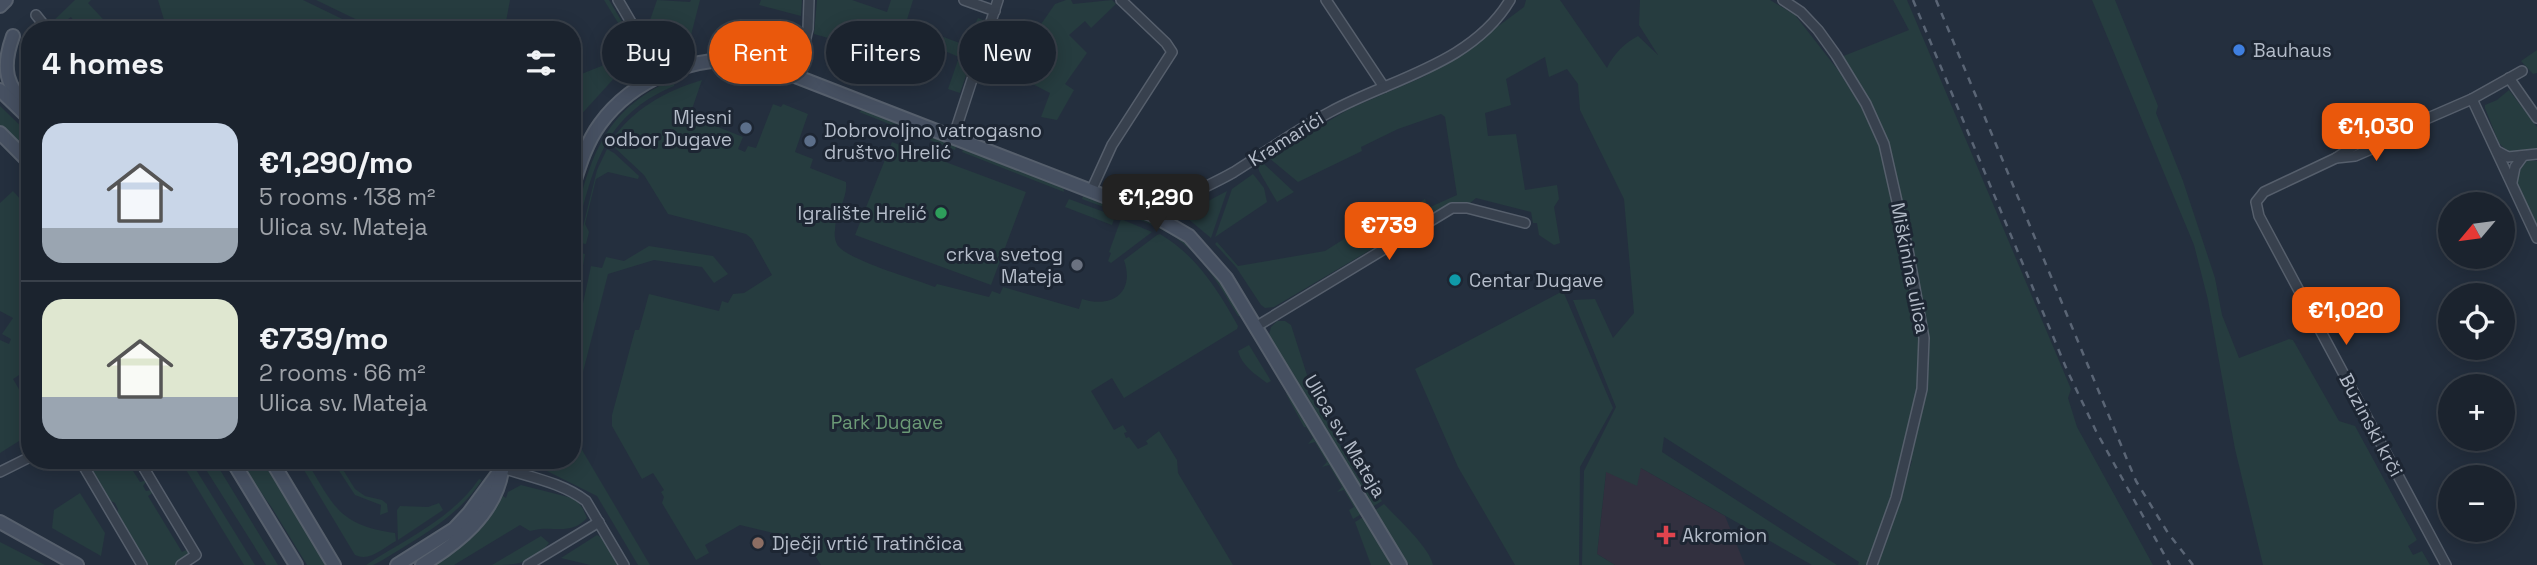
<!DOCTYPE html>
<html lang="en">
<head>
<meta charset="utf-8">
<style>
	:root { --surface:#1b232e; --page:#282f3a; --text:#f1f3f6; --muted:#a0a4aa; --line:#39404a; --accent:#ea580c }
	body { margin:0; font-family:"Space Grotesk",sans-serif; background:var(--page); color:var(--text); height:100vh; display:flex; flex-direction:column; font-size:26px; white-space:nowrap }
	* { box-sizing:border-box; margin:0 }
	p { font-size:23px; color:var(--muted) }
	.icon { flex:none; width:38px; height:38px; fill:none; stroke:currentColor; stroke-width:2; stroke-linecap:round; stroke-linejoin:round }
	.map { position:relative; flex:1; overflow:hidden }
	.panel { position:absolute; left:21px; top:21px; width:560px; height:448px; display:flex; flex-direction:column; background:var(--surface); border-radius:28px; box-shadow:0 4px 18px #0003,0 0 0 2px var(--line) }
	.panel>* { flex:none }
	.banner { position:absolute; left:602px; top:21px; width:665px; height:63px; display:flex; gap:14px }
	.needle { width:46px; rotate:241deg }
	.buttons { position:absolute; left:2438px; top:192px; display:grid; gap:14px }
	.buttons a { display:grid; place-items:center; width:77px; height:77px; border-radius:50%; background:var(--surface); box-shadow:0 4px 18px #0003,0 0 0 2px var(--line); font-size:35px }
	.price { position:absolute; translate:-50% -60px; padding:0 16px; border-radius:14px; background:var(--accent); color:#fff; font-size:23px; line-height:46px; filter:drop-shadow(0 2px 4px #0008) }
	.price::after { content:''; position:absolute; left:50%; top:42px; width:21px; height:16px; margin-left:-10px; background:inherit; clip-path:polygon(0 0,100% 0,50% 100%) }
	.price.selected { background:#222; color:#fff }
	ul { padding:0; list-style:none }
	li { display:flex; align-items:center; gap:21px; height:175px; padding:0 21px }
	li+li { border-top:2px solid var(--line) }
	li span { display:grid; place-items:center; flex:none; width:196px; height:140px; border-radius:21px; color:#555 }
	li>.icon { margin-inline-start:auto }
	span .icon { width:84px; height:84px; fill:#fffc; stroke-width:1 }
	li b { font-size:30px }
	h2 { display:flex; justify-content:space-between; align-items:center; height:84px; padding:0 21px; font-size:30px }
	.chip { padding:0 24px; border-radius:32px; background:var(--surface); box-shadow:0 4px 18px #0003,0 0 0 2px var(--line); font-size:24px; line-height:63px }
	.chip.selected { background:var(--accent); color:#fff }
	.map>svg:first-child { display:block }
</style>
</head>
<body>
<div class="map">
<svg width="2537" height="565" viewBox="0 0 2537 565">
	<rect width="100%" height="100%" fill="#242f3e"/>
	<polygon fill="#32303f" points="1641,468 1725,516 1745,565 1615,565 1597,554 1606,472"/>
	<g fill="#263c3f">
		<polygon points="75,0 91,0 88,3 113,30 103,30 95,19 79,28 71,17 58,26 60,30 51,30 49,25"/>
		<polygon points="158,0 303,0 365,30 167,30"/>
		<path d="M 316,0 L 510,0 L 505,27 C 484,35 458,24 437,19 L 434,30 L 378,30 Z"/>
		<polygon points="604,0 609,0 643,57 639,57"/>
		<polygon points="657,0 690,2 691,0 700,0 689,43 654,43 649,23"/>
		<polygon points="761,0 802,0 801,16 759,5"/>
		<polygon points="817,0 852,0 887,12 891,0 913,0 906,23 965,45 978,18 985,21 960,93 948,89 959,57 921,41 918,51 860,22 850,35 838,30 832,39 814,34"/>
		<polygon points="1066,0 1071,0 1073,4 1112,0 1116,4 1091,28 1085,21 1069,35 1087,53 1065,84 1074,90 1057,120 1041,117 1050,93 1017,76 1035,33 1055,4"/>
		<path d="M 1526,0 L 1560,0 L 1607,68 C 1614,53 1625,43 1638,36 L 1658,55 L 1639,25 L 1640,0 L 1770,0 L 1795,15 L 1838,70 L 1861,107 L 1873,105 L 1841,57 L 1909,30 L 1893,0 L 1907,0 L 2071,389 L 2068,398 L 2077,427 L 2153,565 L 1878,565 L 1912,461 L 1903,459 L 1868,565 L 1858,565 L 1859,562 L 1664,437 L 1662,452 L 1837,565 L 1812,565 L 1641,468 L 1637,486 L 1606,472 L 1597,554 L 1615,565 L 1582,565 L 1584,471 L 1616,407 L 1573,300 L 1595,299 L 1613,338 L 1634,313 L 1624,199 L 1580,110 L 1578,84 L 1567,69 L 1549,77 L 1545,57 L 1506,79 L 1511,105 L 1485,113 L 1488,136 L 1516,134 L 1525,190 L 1557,185 L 1559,199 L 1554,207 L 1560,243 L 1554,245 L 1539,235 L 1537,223 L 1533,223 L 1531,212 L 1476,198 L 1468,205 C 1453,202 1444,207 1431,214 L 1274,307 L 1265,308 L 1261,305 L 1236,267 L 1215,244 L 1217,242 L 1238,266 L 1325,251 L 1379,217 L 1383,224 L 1425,199 L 1428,208 L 1457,195 L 1445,117 L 1441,114 L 1398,129 L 1361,147 L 1362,151 L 1298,182 L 1269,158 L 1270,156 L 1349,109 L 1423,77 L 1454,59 L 1524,7 Z"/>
		<polygon points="2092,0 2115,0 2158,106 2156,113 2183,181 2215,278 2222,315 2239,358 2289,339 2293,340 2339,421 2355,426 2417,540 2408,546 2413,555 2422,551 2430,565 2263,565 2235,449 2208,300 2194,245"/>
		<path d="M 30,43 L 30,83 C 19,69 20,57 30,43 Z"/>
		<polygon points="2537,50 2537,73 2533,74 2521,61"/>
		<polygon points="609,63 618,74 577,119 572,130 572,84 576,85 574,77"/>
		<polygon points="736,71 752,71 776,79 773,83"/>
		<path d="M 676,78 L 674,86 C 612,112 597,153 581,215 L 576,216 C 592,149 609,107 676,78 Z"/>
		<path d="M 702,80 L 692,109 L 719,123 L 718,127 L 743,137 L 738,149 L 745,152 L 748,146 L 756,148 L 773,104 L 781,107 L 783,104 L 808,114 L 795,152 L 813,159 L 810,168 L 846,182 C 848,199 835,213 835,230 C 834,235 835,241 838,246 C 851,261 914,279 935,287 L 937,284 L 989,297 L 992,291 L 1000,294 L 1003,287 L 1079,309 L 1082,299 C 1113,309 1135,292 1124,260 L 1157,235 L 1160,234 C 1196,255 1218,290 1238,326 L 1237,329 L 1124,398 L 1112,378 L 1091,391 L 1114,430 L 1123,425 L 1127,432 L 1124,433 L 1126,438 L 1129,437 L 1138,449 L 1148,444 L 1146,441 L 1159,431 L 1177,460 L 1178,473 L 1233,565 L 821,565 L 806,541 L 740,525 L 705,545 L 709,553 L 696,560 L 662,503 L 664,497 L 661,492 L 664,490 L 653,473 L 642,479 L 612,426 L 612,415 L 635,330 L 639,330 L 649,294 L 719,311 L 722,301 L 728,303 L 733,294 L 744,293 L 772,275 L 752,239 L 746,234 L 668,214 L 644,175 L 614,147 L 611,141 C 633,109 665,91 702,80 Z"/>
		<polygon points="2509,90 2537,127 2537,150 2507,151 2499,143 2485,108 2485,105 2497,100"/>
		<polygon points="0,106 30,135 30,157 0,127"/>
		<polygon points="862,110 865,110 957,145 955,150 859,112"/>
		<polygon points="892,142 1026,192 991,285 855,235"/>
		<polygon points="964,148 1063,186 1064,192 962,152"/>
		<polygon points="607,149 614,153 639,176 638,179 608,172 596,179 585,224 589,232 586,244 579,243 597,170"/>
		<polygon points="2528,160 2537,161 2537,226 2517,182 2518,169"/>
		<polygon points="1263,163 1294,192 1277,202 1259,171 1258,166"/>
		<polygon points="1253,174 1264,188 1267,202 1215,237 1232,189"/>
		<polygon points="13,191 30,210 30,368 13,379 30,408 30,434 0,453 0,340 9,344 11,339 2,334 13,318 0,311 0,203"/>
		<polygon points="1227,191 1211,238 1175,208 1193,201 1197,207"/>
		<path d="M 1084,193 C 1109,203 1137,211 1160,224 C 1195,243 1227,280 1242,317 L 1238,316 C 1220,286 1200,251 1168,233 C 1142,218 1110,210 1082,199 Z"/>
		<polygon points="1069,199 1115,216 1112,225 1065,207"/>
		<polygon points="1121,219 1152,232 1111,263 1108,261 1111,253 1109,252"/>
		<polygon points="649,246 713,256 728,274 714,283 702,267 654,260 608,274 572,415 572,354 591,266 602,268 606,257 624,261"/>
		<polygon points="576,252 585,254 579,289 572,287 572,267"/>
		<polygon points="1563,291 1613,408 1580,467 1579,565 1515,565 1458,467 1415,369"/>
		<polygon points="1277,321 1285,321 1291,325 1307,375 1327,411 1323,415 1350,463 1357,461 1357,464 1352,468 1371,497 1377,494 1382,501 1372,507 1269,335 1271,327"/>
		<path d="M 1249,345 L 1271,381 L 1267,383 C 1255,374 1242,366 1238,351 Z"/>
		<polygon points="1285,392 1303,414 1363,513 1353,519 1349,510 1354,507 1344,490 1337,492 1342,487 1329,465 1322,467 1327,462 1315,442 1308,444 1313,438 1306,427 1304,427"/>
		<polygon points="572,433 650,565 638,565 597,496 547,471 550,460 572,460"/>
		<polygon points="85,460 126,460 140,482 147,480 143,486 146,491 152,490 154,492 148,496 182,552 188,549 190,555 177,565 148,565 117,514 118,509 115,503 109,500"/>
		<polygon points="180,460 190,460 255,565 244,565"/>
		<polygon points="200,460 214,460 278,565 266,565"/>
		<polygon points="238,460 262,460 326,565 307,565 272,508"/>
		<path d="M 298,460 L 306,460 C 334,506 338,525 395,533 L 396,541 C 383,548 370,562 355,555 Z"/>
		<polygon points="332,460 337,460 355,489 365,496 382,500 387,504 388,512 380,515 381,505 355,495"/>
		<path d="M 479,479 L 482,480 C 457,518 419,537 381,561 L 373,565 L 366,565 C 405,539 451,520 479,479 Z"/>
		<path d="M 521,485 L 576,499 L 583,509 L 587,518 C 569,537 553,524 530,531 L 520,525 L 454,565 L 430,565 L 498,493 L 506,498 L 508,492 Z"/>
		<polygon points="80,493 105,533 101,556 52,528 54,510"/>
		<polygon points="439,503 443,510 398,540 397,510 400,506 428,507"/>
		<path d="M 1384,504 C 1397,518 1430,548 1433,565 L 1409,565 L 1374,511 Z"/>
		<polygon points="1365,516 1393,565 1371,565 1355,522"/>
		<polygon points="597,535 604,539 618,565 590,565 561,558"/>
		<path d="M 541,536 L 549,543 C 533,564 516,565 492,565 Z"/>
		<polygon points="0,542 45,565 0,565"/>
	</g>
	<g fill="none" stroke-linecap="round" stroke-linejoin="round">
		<g stroke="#565f6c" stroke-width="12">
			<g id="street">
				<polyline points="618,0 662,75"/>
				<polyline points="964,0 995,11"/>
				<polyline points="1326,0 1384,87"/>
				<polyline points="1783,0 1801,12 1818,30 1836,55 1866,104 1884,144 1908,250 1924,338 1922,389 1896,498 1872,565"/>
				<polyline points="36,15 48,30"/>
				<polyline points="797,77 808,29 809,0"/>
				<polyline points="2509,78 2537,118"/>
				<polyline points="2472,99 2537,238"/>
				<polyline points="953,138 998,0"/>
				<polyline points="2497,151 2508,157 2537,154"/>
				<polyline points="2336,158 2357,144 2401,130"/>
				<polyline points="2512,182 2515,167 2523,156"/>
				<polyline points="1091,191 1112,145 1172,52 1166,43 1121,0"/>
				<path d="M 1153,215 C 1178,198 1208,187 1234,172 C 1266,152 1296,130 1330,112 C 1390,79 1472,64 1510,0"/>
				<polyline points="1257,326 1452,208 1467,208 1525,223"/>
				<polyline points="80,460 142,565"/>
				<polyline points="139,460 196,555 181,565"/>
				<path d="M 502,468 C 530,477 563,483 586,501 L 624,565"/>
				<polyline points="0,472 30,457"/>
				<polyline points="528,565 599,522"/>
				<polyline points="2446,565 2259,216 2256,202 2264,192 2336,158 2355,156 2378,146 2403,129 2472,99 2522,71"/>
			</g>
		</g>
		<g stroke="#565f6c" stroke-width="16">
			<g id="secondary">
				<polyline points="0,6 6,0"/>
				<path d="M 13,36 C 1,69 6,86 30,110"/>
				<polyline points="0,90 30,119"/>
				<polyline points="0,133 30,163"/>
				<path d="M 572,189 C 579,167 586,143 600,124 C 632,80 694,53 749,62 C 763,64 777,70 790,74 L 1153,215 L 1189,236 L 1226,278 L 1400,565"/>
				<polyline points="232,460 296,565"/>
				<polyline points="271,460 334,565"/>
				<polyline points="0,522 77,565"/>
				<polyline points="397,565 454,529 469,513 502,468"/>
				<path d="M 422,565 C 458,543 495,514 502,471"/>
			</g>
		</g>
		<use href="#street" stroke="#38414e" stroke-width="9"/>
		<use href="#secondary" stroke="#465061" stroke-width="12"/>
		<g stroke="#5a6575" stroke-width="2.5" stroke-dasharray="7 7" stroke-linecap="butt">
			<polyline points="1913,0 2067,370 2096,431 2170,565"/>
			<polyline points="1936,0 2136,481 2168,533 2193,565"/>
		</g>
	</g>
	<circle fill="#3f7fe0" stroke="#1d2633" stroke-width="2.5" cx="2239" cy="50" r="7"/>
	<g fill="#5c6f8a" stroke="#1d2633" stroke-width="2.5">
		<circle cx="746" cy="128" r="7"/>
		<circle cx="810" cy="141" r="7"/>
	</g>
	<circle fill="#2e9e5b" stroke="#1d2633" stroke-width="2.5" cx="941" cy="213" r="7"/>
	<circle fill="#6b7280" stroke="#1d2633" stroke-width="2.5" cx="1077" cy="265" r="7"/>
	<circle fill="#0f9aa8" stroke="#1d2633" stroke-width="2.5" cx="1455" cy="280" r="7"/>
	<path fill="#e0444e" stroke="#1d2633" stroke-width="2.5" d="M1662.5 524.5h7v7h7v7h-7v7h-7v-7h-7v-7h7z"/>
	<circle fill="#8d6e63" stroke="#1d2633" stroke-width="2.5" cx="758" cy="543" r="7"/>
	<g text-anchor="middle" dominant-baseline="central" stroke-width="6" stroke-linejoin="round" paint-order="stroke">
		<g font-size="19" fill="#b4bcc9" stroke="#1d2633" text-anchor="start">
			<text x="2253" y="50">Bauhaus</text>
			<text x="732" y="117" text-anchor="end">Mjesni<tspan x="732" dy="22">odbor Dugave</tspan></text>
			<text x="824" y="130">Dobrovoljno vatrogasno<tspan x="824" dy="22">društvo Hrelić</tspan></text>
			<text x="927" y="213" text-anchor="end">Igralište Hrelić</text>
			<text x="1063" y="254" text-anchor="end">crkva svetog<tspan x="1063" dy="22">Mateja</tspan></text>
			<text x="1469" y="280">Centar Dugave</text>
			<text x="1682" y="535">Akromion</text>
			<text x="772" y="543">Dječji vrtić Tratinčica</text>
		</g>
		<g font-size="19" fill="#b4bcc9" stroke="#1d2633">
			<text transform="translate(1286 139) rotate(-32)">Kramarići</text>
			<text transform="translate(1910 268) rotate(79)">Miškinina ulica</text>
			<text transform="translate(2371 425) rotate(62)">Buzinski krči</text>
			<text transform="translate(1345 436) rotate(59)">Ulica sv. Mateja</text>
		</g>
		<g font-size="19" fill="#6b9a76" stroke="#1d2633">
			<text x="887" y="422">Park Dugave</text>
		</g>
	</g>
</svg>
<div class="buttons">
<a><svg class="needle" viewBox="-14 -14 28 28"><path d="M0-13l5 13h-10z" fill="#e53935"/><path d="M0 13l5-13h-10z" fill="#a0a4aa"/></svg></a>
<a><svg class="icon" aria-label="locate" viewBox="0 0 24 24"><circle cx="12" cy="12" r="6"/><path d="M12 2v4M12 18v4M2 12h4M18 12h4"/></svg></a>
<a>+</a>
<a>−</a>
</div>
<b class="price" style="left:2376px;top:163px">€1,030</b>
<b class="price selected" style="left:1156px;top:234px">€1,290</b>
<b class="price" style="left:1389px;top:262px">€739</b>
<b class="price" style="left:2346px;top:347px">€1,020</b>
<div class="banner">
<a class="chip">Buy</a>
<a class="chip selected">Rent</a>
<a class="chip">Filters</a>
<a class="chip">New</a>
</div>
<section class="panel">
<h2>4 homes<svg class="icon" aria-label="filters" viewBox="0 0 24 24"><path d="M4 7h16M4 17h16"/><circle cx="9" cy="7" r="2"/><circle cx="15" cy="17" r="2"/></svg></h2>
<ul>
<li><span style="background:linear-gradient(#c9d6e8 75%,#9aa5b1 0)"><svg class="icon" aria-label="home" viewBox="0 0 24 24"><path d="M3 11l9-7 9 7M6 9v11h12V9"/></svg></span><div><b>€1,290/mo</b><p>5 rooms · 138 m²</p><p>Ulica sv. Mateja</p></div></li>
<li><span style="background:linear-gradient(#dfe7d0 70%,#9aa5b1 0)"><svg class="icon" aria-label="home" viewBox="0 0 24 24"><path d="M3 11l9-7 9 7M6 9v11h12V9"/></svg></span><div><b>€739/mo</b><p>2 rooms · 66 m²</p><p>Ulica sv. Mateja</p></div></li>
</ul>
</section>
</div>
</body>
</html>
